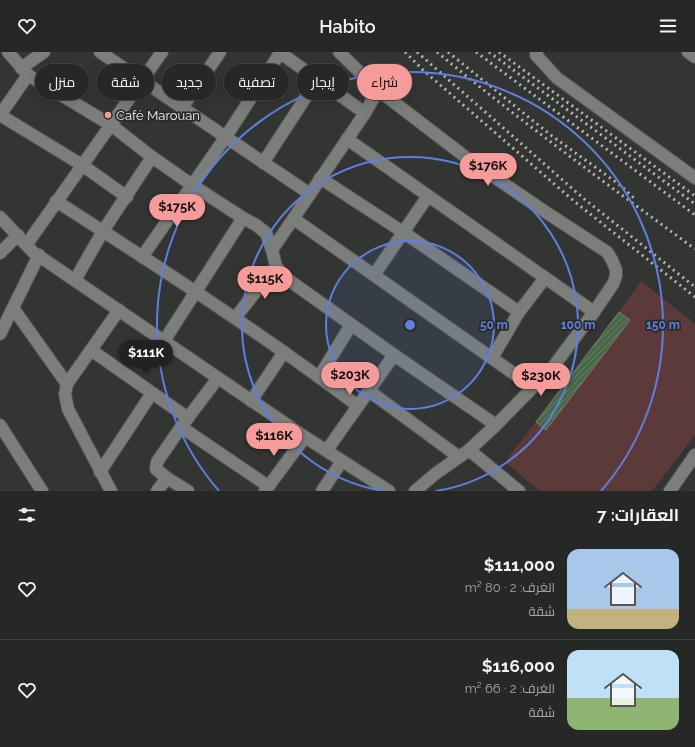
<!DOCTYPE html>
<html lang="ar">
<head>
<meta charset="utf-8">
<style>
	:root { --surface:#262826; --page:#2e302e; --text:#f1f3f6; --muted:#a4a6a7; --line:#424443; --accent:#f59b9a }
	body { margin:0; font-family:Raleway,Cairo,sans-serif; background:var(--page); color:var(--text); direction:rtl; height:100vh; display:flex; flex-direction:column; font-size:15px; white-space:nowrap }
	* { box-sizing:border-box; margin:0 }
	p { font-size:13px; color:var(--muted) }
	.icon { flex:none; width:22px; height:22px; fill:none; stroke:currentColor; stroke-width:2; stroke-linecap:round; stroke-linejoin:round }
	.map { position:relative; height:439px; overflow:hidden; direction:ltr }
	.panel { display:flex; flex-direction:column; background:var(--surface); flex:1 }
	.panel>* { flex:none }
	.banner { position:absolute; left:12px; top:12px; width:400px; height:36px; direction:rtl; display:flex; gap:8px }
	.price { position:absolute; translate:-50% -34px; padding:0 9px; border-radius:14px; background:var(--accent); color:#111; font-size:13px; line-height:26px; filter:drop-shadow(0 1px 2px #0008) }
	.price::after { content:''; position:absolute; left:50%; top:24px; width:12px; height:9px; margin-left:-6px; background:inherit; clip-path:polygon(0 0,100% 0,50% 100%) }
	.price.current { background:#222; color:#fff }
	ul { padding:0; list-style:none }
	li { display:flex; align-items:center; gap:12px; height:100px; padding:0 16px }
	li+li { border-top:1px solid var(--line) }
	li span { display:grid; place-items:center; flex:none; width:112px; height:80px; border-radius:12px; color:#555 }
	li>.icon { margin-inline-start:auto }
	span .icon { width:48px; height:48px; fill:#fffc; stroke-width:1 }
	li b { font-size:17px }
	h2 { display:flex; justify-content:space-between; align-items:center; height:48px; padding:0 16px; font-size:17px }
	.chip { padding:0 14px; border-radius:18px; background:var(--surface); box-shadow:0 4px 16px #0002,0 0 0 1px var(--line); font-size:14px; line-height:36px }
	.chip.current { background:var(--accent); color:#111 }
	header { display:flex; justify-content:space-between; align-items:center; height:52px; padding:0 16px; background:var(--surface); font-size:18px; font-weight:600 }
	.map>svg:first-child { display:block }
</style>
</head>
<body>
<header><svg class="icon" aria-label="menu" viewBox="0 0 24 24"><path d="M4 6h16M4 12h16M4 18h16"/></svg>Habito<svg class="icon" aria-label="heart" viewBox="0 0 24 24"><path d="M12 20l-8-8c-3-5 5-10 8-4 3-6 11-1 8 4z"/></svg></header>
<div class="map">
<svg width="695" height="439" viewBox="0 0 695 439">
	<defs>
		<pattern id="building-hatch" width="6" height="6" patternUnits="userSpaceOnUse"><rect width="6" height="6" fill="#496848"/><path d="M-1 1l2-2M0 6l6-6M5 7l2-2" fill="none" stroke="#647e63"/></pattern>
	</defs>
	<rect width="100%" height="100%" fill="#333533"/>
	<polygon fill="#5d3a3a" points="641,229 695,272 695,383 652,439 540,439 505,410 619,260"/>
	<polygon fill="url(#building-hatch)" stroke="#797b79" points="619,260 630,268 546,378 536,370"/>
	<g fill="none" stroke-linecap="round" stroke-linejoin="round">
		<g stroke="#535452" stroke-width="14">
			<g id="minor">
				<polyline points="8,0 28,23 111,73 152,105 192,133 243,166 256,173 266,181 272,198 276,214 283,224 394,303 496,373"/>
				<polyline points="100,0 310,142"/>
				<polyline points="279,0 365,61"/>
				<polyline points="339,0 378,38 472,110 547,161 607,200 612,208 616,218 616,224 613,232 594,260 553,315 496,373 469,398 435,422 415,439"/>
				<polyline points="537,0 536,3 557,26 695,126"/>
				<polyline points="688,0 695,5"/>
				<polyline points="21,16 44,0"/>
				<polyline points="182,56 220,0"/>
				<polyline points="0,63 82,113 127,145"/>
				<polyline points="0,63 28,23"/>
				<polyline points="347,87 594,260"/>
				<polyline points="263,111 317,28"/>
				<polyline points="320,126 403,180 519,260"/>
				<path d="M 56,149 C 159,215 261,281 358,354"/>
				<polyline points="0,165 33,200 305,385 389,439"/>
				<polyline points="294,167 533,335"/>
				<polyline points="27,192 162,0"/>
				<polyline points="272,198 365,61 378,38"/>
				<polyline points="0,201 18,183"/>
				<polyline points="142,205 225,86 280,1"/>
				<polyline points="374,223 428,144"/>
				<polyline points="75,228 103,179 152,105"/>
				<polyline points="13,256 67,332"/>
				<polyline points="235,266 276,214"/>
				<polyline points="0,282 39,203"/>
				<polyline points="164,289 243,166"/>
				<polyline points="91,298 188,366"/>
				<polyline points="492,306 519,260 545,226"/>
				<polyline points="319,325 351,273"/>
				<polyline points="369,339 459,405"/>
				<polyline points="251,349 284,300"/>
				<polyline points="0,373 42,439"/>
				<polyline points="181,375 268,434"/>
				<polyline points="327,398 394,303"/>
				<polyline points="469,398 519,439"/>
				<polyline points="100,420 152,341"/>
				<polyline points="111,439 68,357 65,342 67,332 119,258"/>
				<polyline points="157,439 167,426"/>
				<polyline points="188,439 167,426 156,417 157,410 181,375 218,326"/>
				<polyline points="265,439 305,385"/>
				<polyline points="322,439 342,409"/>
				<polyline points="670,439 695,403"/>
			</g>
		</g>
		<use href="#minor" stroke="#7c7e7c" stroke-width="12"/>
		<g stroke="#b4b6b4" stroke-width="3" stroke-dasharray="2 4" stroke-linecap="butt">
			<polyline points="405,0 423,18 575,150 695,245"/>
			<polyline points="417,0 583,146 695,235"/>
			<path d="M 437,0 C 520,69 608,133 695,197"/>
			<polyline points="448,0 552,84 620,133 635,147"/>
			<polyline points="476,0 695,163"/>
			<polyline points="489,0 695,152"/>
			<polyline points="499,0 695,144"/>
		</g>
	</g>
	<circle cx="410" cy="273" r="84" fill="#5d7fe0" fill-opacity=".12"/>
	<g fill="none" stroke="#5d7fe0" stroke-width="2">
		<circle cx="410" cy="273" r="84"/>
		<path d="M384 439A168 168 0 1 1 436 439"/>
		<path d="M219 439A253 253 0 1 1 601 439"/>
	</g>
	<circle fill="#f59b9a" stroke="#292b29" stroke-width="1.5" cx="108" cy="63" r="4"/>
	<g text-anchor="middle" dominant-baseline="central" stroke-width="3.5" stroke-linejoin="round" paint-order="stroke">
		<g font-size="13" fill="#f1f2f1" stroke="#292b29" text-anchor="start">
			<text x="116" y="63">Café Marouan</text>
		</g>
	</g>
	<circle cx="410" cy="273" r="6" fill="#5d7fe0" stroke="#292b29" stroke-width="2"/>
	<g font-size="12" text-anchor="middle" font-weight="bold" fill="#5d7fe0" stroke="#292b29" stroke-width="3.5" stroke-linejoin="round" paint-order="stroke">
		<text x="494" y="277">50 m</text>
		<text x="578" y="277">100 m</text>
		<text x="663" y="277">150 m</text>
	</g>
</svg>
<b class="price" style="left:488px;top:135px">$176K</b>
<b class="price" style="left:177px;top:176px">$175K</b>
<b class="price" style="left:265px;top:248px">$115K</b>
<b class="price current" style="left:146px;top:322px">$111K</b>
<b class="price" style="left:350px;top:344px">$203K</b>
<b class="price" style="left:541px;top:345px">$230K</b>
<b class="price" style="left:274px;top:405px">$116K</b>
<div class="banner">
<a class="chip current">شراء</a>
<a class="chip">إيجار</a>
<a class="chip">تصفية</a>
<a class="chip">جديد</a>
<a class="chip">شقة</a>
<a class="chip">منزل</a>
</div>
</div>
<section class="panel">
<h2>العقارات: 7<svg class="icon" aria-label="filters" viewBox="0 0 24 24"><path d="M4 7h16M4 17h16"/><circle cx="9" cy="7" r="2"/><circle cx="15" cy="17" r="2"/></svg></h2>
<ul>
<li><span style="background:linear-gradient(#a9c7e8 75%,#c2b280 0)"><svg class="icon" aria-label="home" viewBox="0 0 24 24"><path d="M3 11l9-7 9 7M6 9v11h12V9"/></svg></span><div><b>$111,000</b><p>الغرف: 2 · 80 m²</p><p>شقة</p></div><svg class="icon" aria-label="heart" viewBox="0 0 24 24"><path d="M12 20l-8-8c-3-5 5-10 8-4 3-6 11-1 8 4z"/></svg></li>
<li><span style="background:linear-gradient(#bfe0f5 60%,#8fb573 0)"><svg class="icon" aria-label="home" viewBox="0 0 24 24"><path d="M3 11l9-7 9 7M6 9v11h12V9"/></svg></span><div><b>$116,000</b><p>الغرف: 2 · 66 m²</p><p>شقة</p></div><svg class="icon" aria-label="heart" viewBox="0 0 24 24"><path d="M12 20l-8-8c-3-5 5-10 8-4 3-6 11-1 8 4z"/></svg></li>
</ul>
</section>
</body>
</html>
